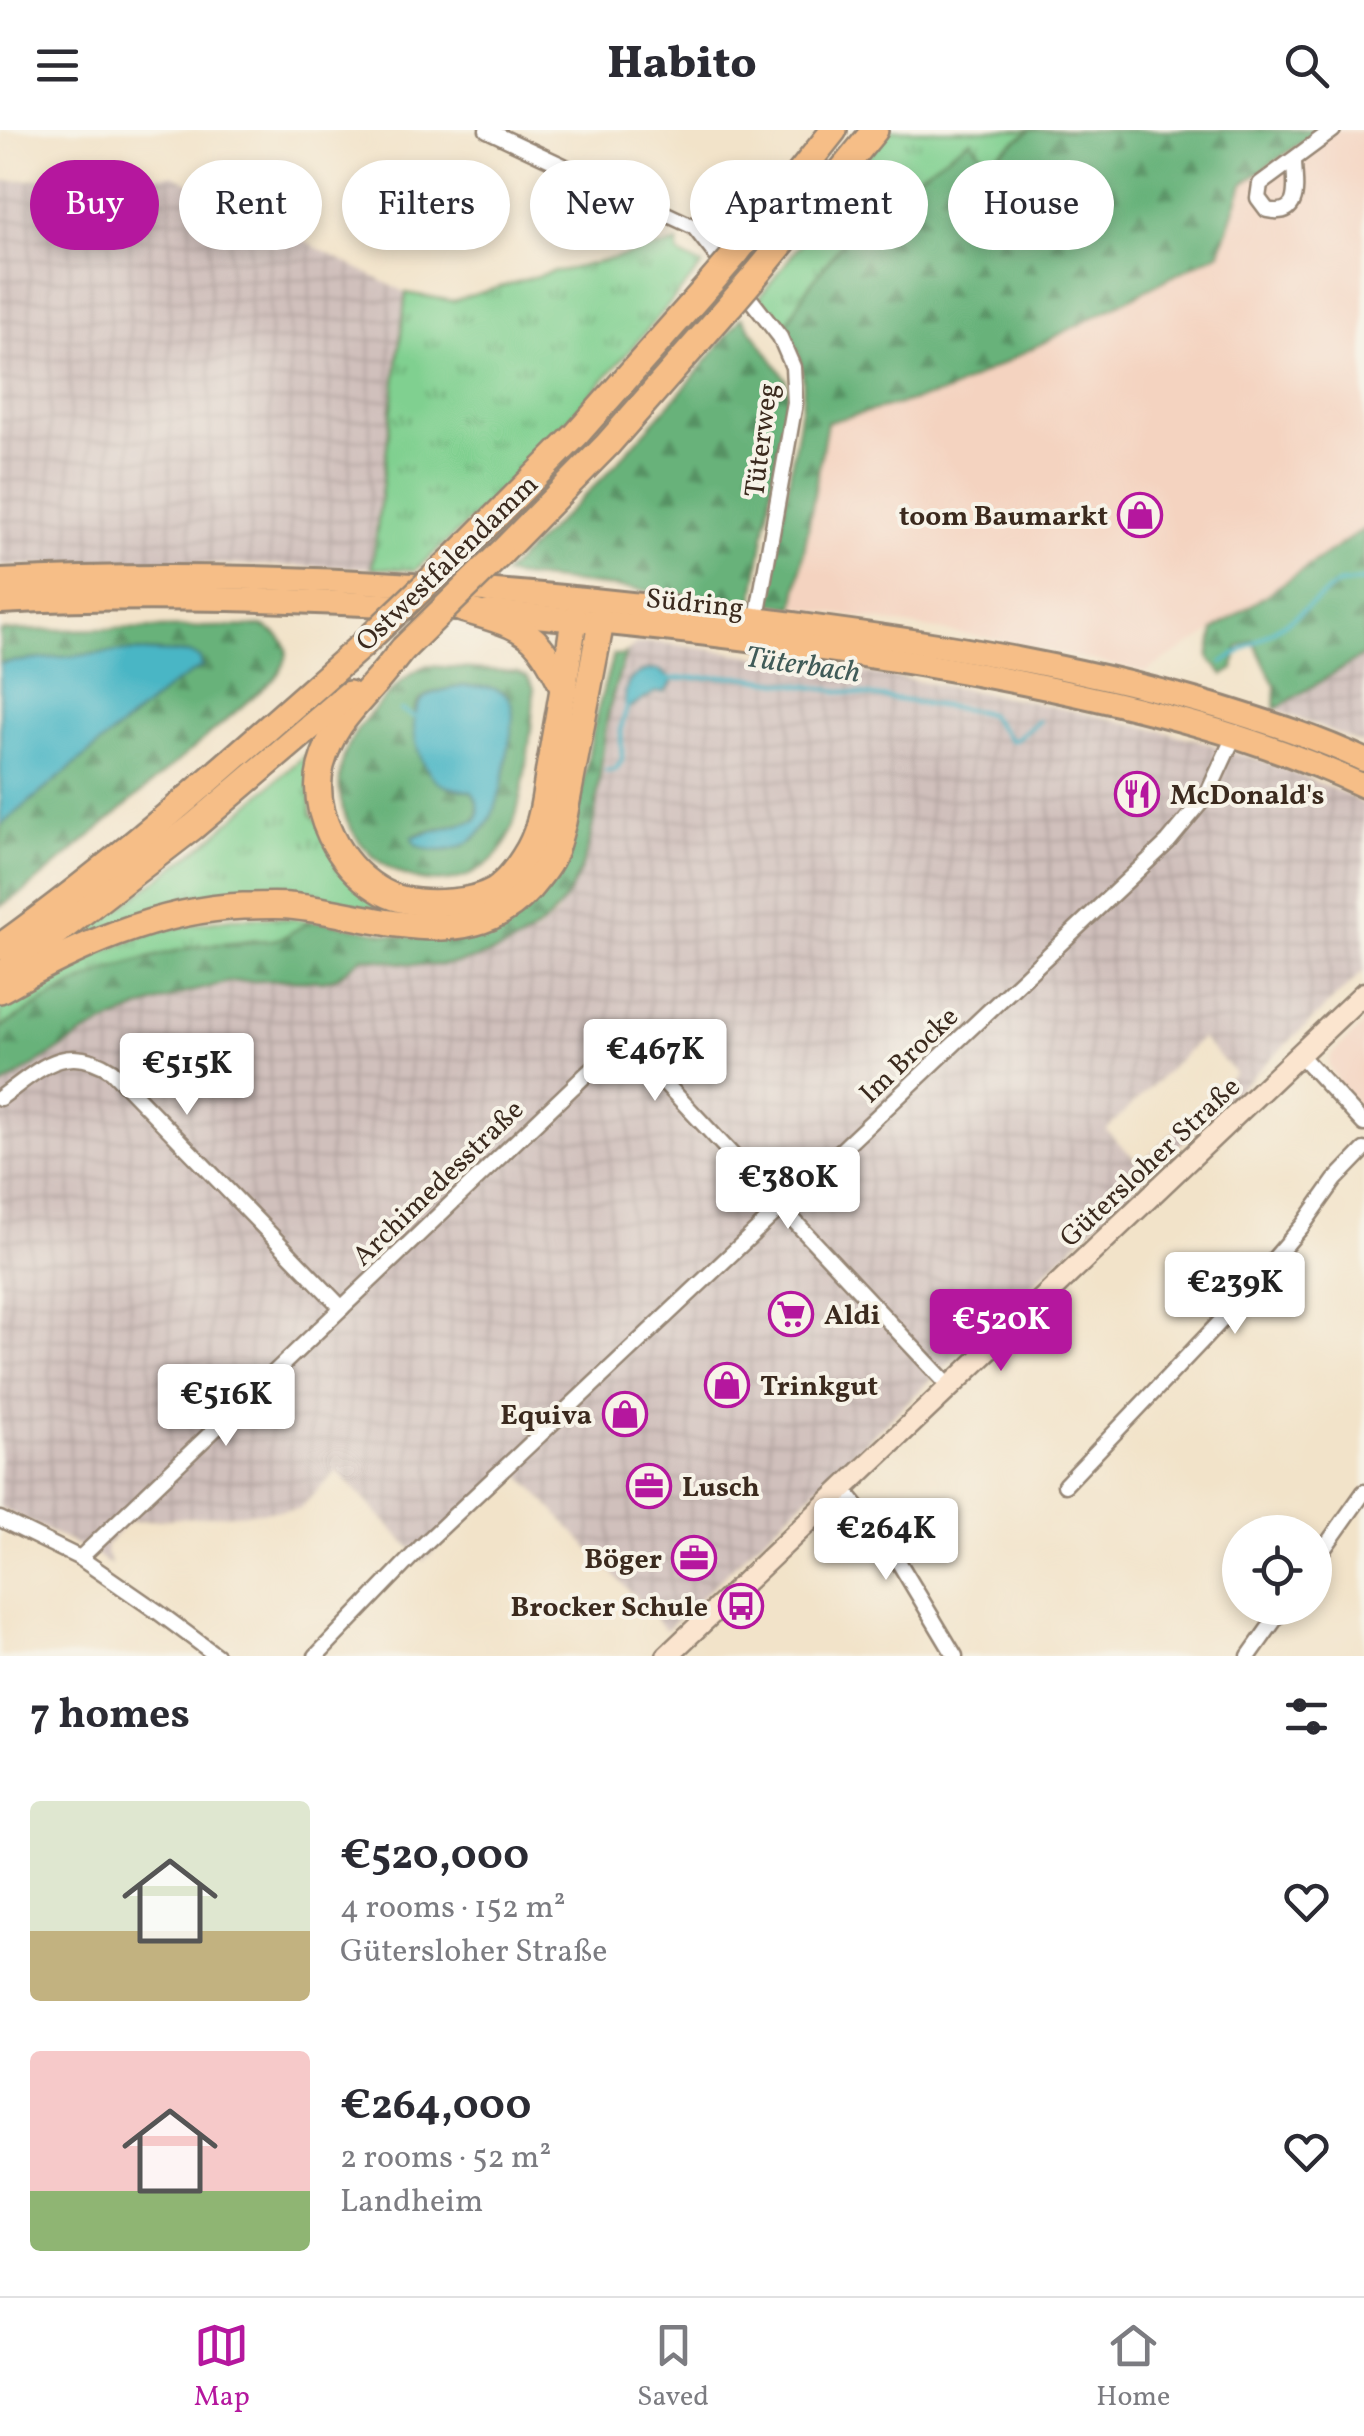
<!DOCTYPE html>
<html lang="en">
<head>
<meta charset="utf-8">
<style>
  body { margin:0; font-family:Vollkorn,serif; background:#f7f7f7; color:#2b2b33; height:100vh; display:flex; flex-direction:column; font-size:38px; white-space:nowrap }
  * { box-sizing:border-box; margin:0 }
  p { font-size:32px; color:#7c7c81 }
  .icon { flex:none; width:55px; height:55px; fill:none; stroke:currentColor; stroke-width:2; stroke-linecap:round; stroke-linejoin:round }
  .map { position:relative; height:1526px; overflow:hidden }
  .details { display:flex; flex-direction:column; background:#fff; flex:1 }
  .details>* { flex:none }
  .guide { position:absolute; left:30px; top:30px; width:1305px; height:90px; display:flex; gap:20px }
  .controls { position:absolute; left:1222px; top:1385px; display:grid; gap:20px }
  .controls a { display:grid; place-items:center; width:110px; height:110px; border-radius:50%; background:#fff; box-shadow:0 5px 15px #0003; font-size:50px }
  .price { position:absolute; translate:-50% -85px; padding:0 22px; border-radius:10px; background:#fff; color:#222; font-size:32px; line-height:65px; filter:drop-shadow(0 2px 5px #0008) }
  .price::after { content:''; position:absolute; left:50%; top:60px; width:30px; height:22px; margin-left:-15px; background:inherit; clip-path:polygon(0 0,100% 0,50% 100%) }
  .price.active { background:#b5179e; color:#fff }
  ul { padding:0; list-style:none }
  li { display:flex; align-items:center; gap:30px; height:250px; padding:0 30px }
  li span { display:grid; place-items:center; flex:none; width:280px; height:200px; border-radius:10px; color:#555 }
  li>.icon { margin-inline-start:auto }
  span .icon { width:120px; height:120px; fill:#fffc; stroke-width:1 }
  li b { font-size:42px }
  h2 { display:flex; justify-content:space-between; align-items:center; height:120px; padding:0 30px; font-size:42px }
  .pill { padding:0 35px; border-radius:45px; background:#fff; box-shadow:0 5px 15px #0003; font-size:35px; line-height:90px }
  .pill.active { background:#b5179e; color:#fff }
  header { display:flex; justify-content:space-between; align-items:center; height:130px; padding:0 30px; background:#fff; font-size:45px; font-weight:800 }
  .tab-bar { display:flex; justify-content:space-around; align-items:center; height:140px; border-top:2px solid #e1e1e2; background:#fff; font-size:28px; color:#7c7c81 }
  .tab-bar a { display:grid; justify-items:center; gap:5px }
  .tab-bar .active { color:#b5179e }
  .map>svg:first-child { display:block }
  .built { fill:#f4d3c0 }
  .industrial { fill:url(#industrial-grid); fill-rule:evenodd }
  .grass { fill:url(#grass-tufts); stroke:#5e7d57; stroke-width:2.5 }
  .forest { fill:url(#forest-firs); stroke:#526e4c; stroke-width:2.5; fill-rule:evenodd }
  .water { fill:#49b6c5; stroke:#427072; stroke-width:2.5 }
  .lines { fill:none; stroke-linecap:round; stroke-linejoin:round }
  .stream { stroke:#49b6c5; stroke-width:4 }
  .street-casing { stroke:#968674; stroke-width:19 }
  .secondary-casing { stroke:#968674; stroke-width:25 }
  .primary-casing { stroke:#968674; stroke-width:28 }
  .highway-casing { stroke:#968674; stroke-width:30 }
  .street { stroke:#fff; stroke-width:14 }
  .secondary { stroke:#fbe5cf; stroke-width:20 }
  .primary { stroke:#f6be87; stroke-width:22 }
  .highway { stroke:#f6be87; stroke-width:25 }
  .highway-bridge-casing { stroke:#968674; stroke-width:30; stroke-linecap:butt }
  .highway-bridge { stroke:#f6be87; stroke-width:25 }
  .labels { text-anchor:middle; stroke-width:8; stroke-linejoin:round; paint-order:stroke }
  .street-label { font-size:28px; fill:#3b2a1e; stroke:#f7f3e8 }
  .poi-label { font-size:28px; font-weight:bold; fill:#3b2a1e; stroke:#f7f3e8; text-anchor:end }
  .water-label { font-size:30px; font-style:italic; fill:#405b58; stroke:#f7f3e8 }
</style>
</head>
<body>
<header><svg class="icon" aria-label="menu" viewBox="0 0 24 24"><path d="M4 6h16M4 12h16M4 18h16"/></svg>Habito<svg class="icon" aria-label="search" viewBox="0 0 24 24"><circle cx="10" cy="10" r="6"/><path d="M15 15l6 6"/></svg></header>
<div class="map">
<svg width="1364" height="1526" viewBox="0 0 1364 1526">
  <defs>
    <pattern id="industrial-grid" width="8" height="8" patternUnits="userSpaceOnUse" patternTransform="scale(2.5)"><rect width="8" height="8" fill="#d0c0bc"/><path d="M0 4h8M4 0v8" fill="none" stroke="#b4a5a1"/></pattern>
    <pattern id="grass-tufts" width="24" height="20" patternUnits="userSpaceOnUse" patternTransform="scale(2.5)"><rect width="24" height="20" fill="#80d090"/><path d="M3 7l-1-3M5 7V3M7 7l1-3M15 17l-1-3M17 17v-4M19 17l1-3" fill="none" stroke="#6aa975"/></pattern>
    <pattern id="forest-firs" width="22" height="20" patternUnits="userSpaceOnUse" patternTransform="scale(2.5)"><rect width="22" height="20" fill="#68b27a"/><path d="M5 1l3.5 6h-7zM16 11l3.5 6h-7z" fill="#579163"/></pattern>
  </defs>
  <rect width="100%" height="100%" fill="#f7f3e8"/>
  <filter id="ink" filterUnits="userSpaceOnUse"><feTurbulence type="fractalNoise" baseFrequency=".01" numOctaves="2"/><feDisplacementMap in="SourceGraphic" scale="20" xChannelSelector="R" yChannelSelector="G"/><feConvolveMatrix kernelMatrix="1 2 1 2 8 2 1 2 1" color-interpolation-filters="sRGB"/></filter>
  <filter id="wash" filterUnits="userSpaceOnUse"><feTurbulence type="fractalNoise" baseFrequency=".0048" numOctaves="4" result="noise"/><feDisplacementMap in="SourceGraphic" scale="40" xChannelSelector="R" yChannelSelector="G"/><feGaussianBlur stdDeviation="2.25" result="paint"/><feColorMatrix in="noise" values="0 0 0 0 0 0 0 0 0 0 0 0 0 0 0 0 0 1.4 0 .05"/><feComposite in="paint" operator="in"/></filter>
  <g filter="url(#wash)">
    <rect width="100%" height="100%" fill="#f2e3c9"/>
    <g class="built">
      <polygon points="1319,0 1364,0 1364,399 1214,500 1145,542 1000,510 794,477 827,292 947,262 1220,123 1243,54"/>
      <polygon points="1364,894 1364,983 1335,952 1337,949 1329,936 1329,931 1331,925"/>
    </g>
    <g class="industrial">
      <polygon points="173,45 406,163 372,438 159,433 0,436 0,51"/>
      <path d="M647 513H662L842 538 1012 568 1110 589 1190 608 1269 633 1343 663 1364 674V841L666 1500 519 1344 423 1431 337 1341 299 1379 129 1392 106 1415V1423L112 1436 87 1420 0 1378V957L87 902 141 878 186 863 229 852 286 850 307 852 337 847 363 827 425 835 446 834 491 824 534 804 555 786 574 755 595 685 608 587 616 555 626 523 636 514ZM1201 908 1235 943 1140 1034 1106 1000Z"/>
      <polygon points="1364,525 1364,615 1275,579"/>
    </g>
    <g class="grass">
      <polygon points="889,0 1031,0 987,31 971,11 806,160 786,196 759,168"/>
      <path d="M678 113V124L702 136C612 241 521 350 415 440L372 438 406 163 453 171 554 141H561Z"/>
      <polygon points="314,617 310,636 311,684 407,784 309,768 85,804 206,713"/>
      <polygon points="271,787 315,791 279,810 247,811 101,843 71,856 0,898 0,872 61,838 155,801 231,788"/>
    </g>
    <g class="forest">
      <path d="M1031 0H1319L1243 54 1220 122 947 262 827 292 794 477 768 473 803 267C805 240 799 219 786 196L806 160 866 81 970 10 988 31Z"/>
      <polygon points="742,187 785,248 788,261 753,472 503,445 604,347 686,256"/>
      <polygon points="1364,399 1364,525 1275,579 1276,558 1253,510 1237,518 1234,539 1224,545 1209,528 1214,500"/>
      <path d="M262 496C291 509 294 525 274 549L54 737 25 761 0 776V696L172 555 196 539 189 523 126 521 0 533V501Z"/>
      <path d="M626 523C619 545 611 567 607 590 593 677 601 775 507 817 482 828 451 837 424 835 404 834 383 830 363 827L337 847 323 851 286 850 229 852 186 863 141 878 87 902 0 957V898C24 884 48 868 73 856 109 837 150 827 189 818 217 813 245 813 273 810 289 808 300 793 315 791 325 790 370 801 383 803 475 820 539 802 573 708L595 590 613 525 620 526Z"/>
      <path d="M428 536 518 542 527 546 534 558C533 593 522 695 501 720 426 811 275 687 370 584 388 565 403 545 428 536ZM463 556 494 559 506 637 498 667 486 697 423 718 413 711 417 704 477 690C480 682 477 668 472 662L447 657C434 633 389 580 432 563 442 560 453 558 463 556Z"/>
    </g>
    <g class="water">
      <polygon points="126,521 189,523 200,528 202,537 172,555 0,696 0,533"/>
      <path d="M647 540H659L672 549V553L665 562 654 563 632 577 624 574C625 555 628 546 647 540Z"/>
      <path d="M463 556C477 557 498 555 508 567 518 580 510 606 508 621 503 656 496 701 462 716 446 723 431 722 416 715L412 707 477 690C481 682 477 669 472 662 462 659 450 659 441 654 419 641 402 585 424 568 435 560 451 559 463 556Z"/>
    </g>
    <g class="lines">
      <g class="stream">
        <polyline points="1222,533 1290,490 1338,454 1364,451"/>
        <polyline points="669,549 736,546 982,582 989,585 1010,610 1015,610 1039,591"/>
        <polyline points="401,580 414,587"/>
        <polyline points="606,641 615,640 622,630 621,598 628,573"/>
      </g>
    </g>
  </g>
  <g filter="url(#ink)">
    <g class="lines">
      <defs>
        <g id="street">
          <polyline points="487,0 694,97 780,207 793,237 795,273 757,488"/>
          <path d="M1294 30C1294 52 1304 88 1267 80L1258 68 1260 54 1333 0"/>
          <polyline points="1300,925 1364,994"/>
          <path d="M0 968C39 940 65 910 112 941L342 1178"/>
          <polyline points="1065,1355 1220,1192 1303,1095 1335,1050 1364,1020"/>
          <polyline points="843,1359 886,1411 955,1526"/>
          <polyline points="0,1389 80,1428 158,1482 217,1526"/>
          <path d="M80 1428 572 958C596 936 616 908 648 935L950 1257"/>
          <polyline points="1315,1431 1364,1362"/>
          <polyline points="316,1526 421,1417 1168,712 1207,665 1236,602"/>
          <polyline points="1249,1526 1283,1478"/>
        </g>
        <polyline id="secondary" points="667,1526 1364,863"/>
        <g id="primary">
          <path d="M0 451C277 437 555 460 829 499 962 517 1094 540 1222 578 1270 593 1318 608 1364 630"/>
          <path d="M0 472C152 464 304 470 456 479"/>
          <path d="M488 482C668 497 846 518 1023 553 1140 577 1255 605 1364 656"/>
        </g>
        <g id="highway">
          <polyline points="737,122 834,0"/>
          <polyline points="755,146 875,0"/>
          <polyline points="460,422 576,305 713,150"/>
          <polyline points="500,424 607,315 731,174"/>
          <path d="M462 479C488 487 523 494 540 517 550 529 557 545 564 559"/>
          <path d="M403 519C393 531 384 543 374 554 350 581 331 599 321 636 310 682 339 735 378 759 399 773 427 774 451 772 465 771 483 767 495 760 508 751 521 733 529 719 542 696 545 665 549 639 558 589 567 539 574 489"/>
          <path d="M0 817C127 726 243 620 360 517"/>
          <polyline points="3,844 193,697 349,564"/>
          <path d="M0 860C75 817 156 780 243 776 258 776 274 775 289 776 366 782 467 829 529 759 538 748 549 736 554 722 558 712 560 702 563 692L601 492"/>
        </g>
      </defs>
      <use href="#street" class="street-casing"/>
      <use href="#secondary" class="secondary-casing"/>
      <use href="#primary" class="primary-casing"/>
      <use href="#highway" class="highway-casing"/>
      <use href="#street" class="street"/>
      <use href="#secondary" class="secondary"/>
      <use href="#primary" class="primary"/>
      <use href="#highway" class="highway"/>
      <defs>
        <g id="highway-bridge">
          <polyline points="713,150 737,122"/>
          <polyline points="731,174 755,146"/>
          <polyline points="360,517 460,422"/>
          <polyline points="403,519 500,424"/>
        </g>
      </defs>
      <use href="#highway-bridge" class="highway-bridge-casing"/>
      <use href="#highway-bridge" class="highway-bridge"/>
    </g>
  </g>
  <defs>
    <symbol id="shop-ring" viewBox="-11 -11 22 22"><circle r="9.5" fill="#f7f3e8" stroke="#b5179e" stroke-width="1.5"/><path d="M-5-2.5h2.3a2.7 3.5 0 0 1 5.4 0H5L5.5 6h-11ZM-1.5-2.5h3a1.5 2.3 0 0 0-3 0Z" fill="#b5179e"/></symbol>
    <symbol id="restaurant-ring" viewBox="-11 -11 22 22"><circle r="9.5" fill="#f7f3e8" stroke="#b5179e" stroke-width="1.5"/><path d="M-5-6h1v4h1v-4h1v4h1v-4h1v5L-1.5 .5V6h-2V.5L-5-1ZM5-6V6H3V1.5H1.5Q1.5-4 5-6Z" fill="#b5179e"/></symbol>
    <symbol id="supermarket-ring" viewBox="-11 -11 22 22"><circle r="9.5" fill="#f7f3e8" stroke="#b5179e" stroke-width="1.5"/><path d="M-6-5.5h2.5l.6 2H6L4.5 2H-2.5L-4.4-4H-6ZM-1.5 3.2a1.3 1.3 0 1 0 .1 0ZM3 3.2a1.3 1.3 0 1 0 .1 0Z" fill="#b5179e"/></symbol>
    <symbol id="office-ring" viewBox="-11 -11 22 22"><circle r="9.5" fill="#f7f3e8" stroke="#b5179e" stroke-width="1.5"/><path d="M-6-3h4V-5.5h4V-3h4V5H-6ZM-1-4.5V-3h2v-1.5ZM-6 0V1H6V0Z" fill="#b5179e"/></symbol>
    <symbol id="bus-ring" viewBox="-11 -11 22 22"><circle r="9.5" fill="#f7f3e8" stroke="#b5179e" stroke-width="1.5"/><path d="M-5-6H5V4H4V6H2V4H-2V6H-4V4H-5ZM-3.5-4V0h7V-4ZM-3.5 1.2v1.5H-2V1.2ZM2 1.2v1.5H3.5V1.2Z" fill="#b5179e"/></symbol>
  </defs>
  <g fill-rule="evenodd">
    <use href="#shop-ring" x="1115" y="360" width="50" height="50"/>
    <use href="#restaurant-ring" x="1112" y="639" width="50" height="50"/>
    <use href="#supermarket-ring" x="766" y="1159" width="50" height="50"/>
    <use href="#shop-ring" x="702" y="1230" width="50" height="50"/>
    <use href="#shop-ring" x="600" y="1259" width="50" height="50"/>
    <use href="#office-ring" x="624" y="1331" width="50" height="50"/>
    <use href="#office-ring" x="669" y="1403" width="50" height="50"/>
    <use href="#bus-ring" x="716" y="1451" width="50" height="50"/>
  </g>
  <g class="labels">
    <g class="street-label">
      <text transform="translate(760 310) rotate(-83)" y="10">Tüterweg</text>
      <text transform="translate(446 432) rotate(-44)" y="10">Ostwestfalendamm</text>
      <text transform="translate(695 472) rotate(6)" y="10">Südring</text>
      <text transform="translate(908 924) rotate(-44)" y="10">Im Brocke</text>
      <text transform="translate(1149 1031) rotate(-43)" y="10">Gütersloher Straße</text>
      <text transform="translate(437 1052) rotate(-44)" y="10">Archimedesstraße</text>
    </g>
    <g class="poi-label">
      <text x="1108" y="395">toom Baumarkt</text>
      <text x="1170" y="674" text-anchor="start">McDonald's</text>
      <text x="824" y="1194" text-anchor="start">Aldi</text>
      <text x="760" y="1265" text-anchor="start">Trinkgut</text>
      <text x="592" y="1294">Equiva</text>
      <text x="682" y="1366" text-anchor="start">Lusch</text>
      <text x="662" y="1438">Böger</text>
      <text x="708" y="1486">Brocker Schule</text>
    </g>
    <g class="water-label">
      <text transform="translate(803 534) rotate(8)" y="10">Tüterbach</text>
    </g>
  </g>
</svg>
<div class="controls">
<a><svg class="icon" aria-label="locate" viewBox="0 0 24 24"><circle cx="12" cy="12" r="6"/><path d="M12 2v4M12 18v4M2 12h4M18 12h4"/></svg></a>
</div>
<b class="price" style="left:655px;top:974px">€467K</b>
<b class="price" style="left:187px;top:988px">€515K</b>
<b class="price" style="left:788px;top:1102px">€380K</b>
<b class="price" style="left:1235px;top:1207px">€239K</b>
<b class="price active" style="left:1001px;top:1244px">€520K</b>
<b class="price" style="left:226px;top:1319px">€516K</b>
<b class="price" style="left:886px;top:1453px">€264K</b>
<div class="guide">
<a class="pill active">Buy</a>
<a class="pill">Rent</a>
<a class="pill">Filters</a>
<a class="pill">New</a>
<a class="pill">Apartment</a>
<a class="pill">House</a>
</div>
</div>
<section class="details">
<h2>7 homes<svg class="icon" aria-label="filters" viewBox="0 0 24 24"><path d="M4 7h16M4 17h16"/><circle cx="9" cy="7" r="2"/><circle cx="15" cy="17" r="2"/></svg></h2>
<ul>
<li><span style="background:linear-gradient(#dfe7d0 65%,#c2b280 0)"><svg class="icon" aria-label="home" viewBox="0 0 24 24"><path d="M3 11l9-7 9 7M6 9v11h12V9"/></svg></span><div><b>€520,000</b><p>4 rooms · 152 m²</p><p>Gütersloher Straße</p></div><svg class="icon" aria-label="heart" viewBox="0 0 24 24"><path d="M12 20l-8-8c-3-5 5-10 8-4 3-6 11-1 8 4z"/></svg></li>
<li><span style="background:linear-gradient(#f6c9c9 70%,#8fb573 0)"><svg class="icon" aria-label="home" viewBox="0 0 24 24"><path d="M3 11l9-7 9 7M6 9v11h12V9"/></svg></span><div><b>€264,000</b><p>2 rooms · 52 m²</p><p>Landheim</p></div><svg class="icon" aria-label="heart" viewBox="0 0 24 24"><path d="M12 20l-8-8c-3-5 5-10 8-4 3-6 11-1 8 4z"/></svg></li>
</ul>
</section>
<nav class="tab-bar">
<a class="active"><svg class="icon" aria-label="map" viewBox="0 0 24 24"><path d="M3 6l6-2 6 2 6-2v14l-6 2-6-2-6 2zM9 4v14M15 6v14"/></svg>Map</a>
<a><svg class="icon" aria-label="saved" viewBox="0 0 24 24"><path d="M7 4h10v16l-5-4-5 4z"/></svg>Saved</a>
<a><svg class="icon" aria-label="home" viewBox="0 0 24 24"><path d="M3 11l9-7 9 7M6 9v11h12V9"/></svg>Home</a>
</nav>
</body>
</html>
